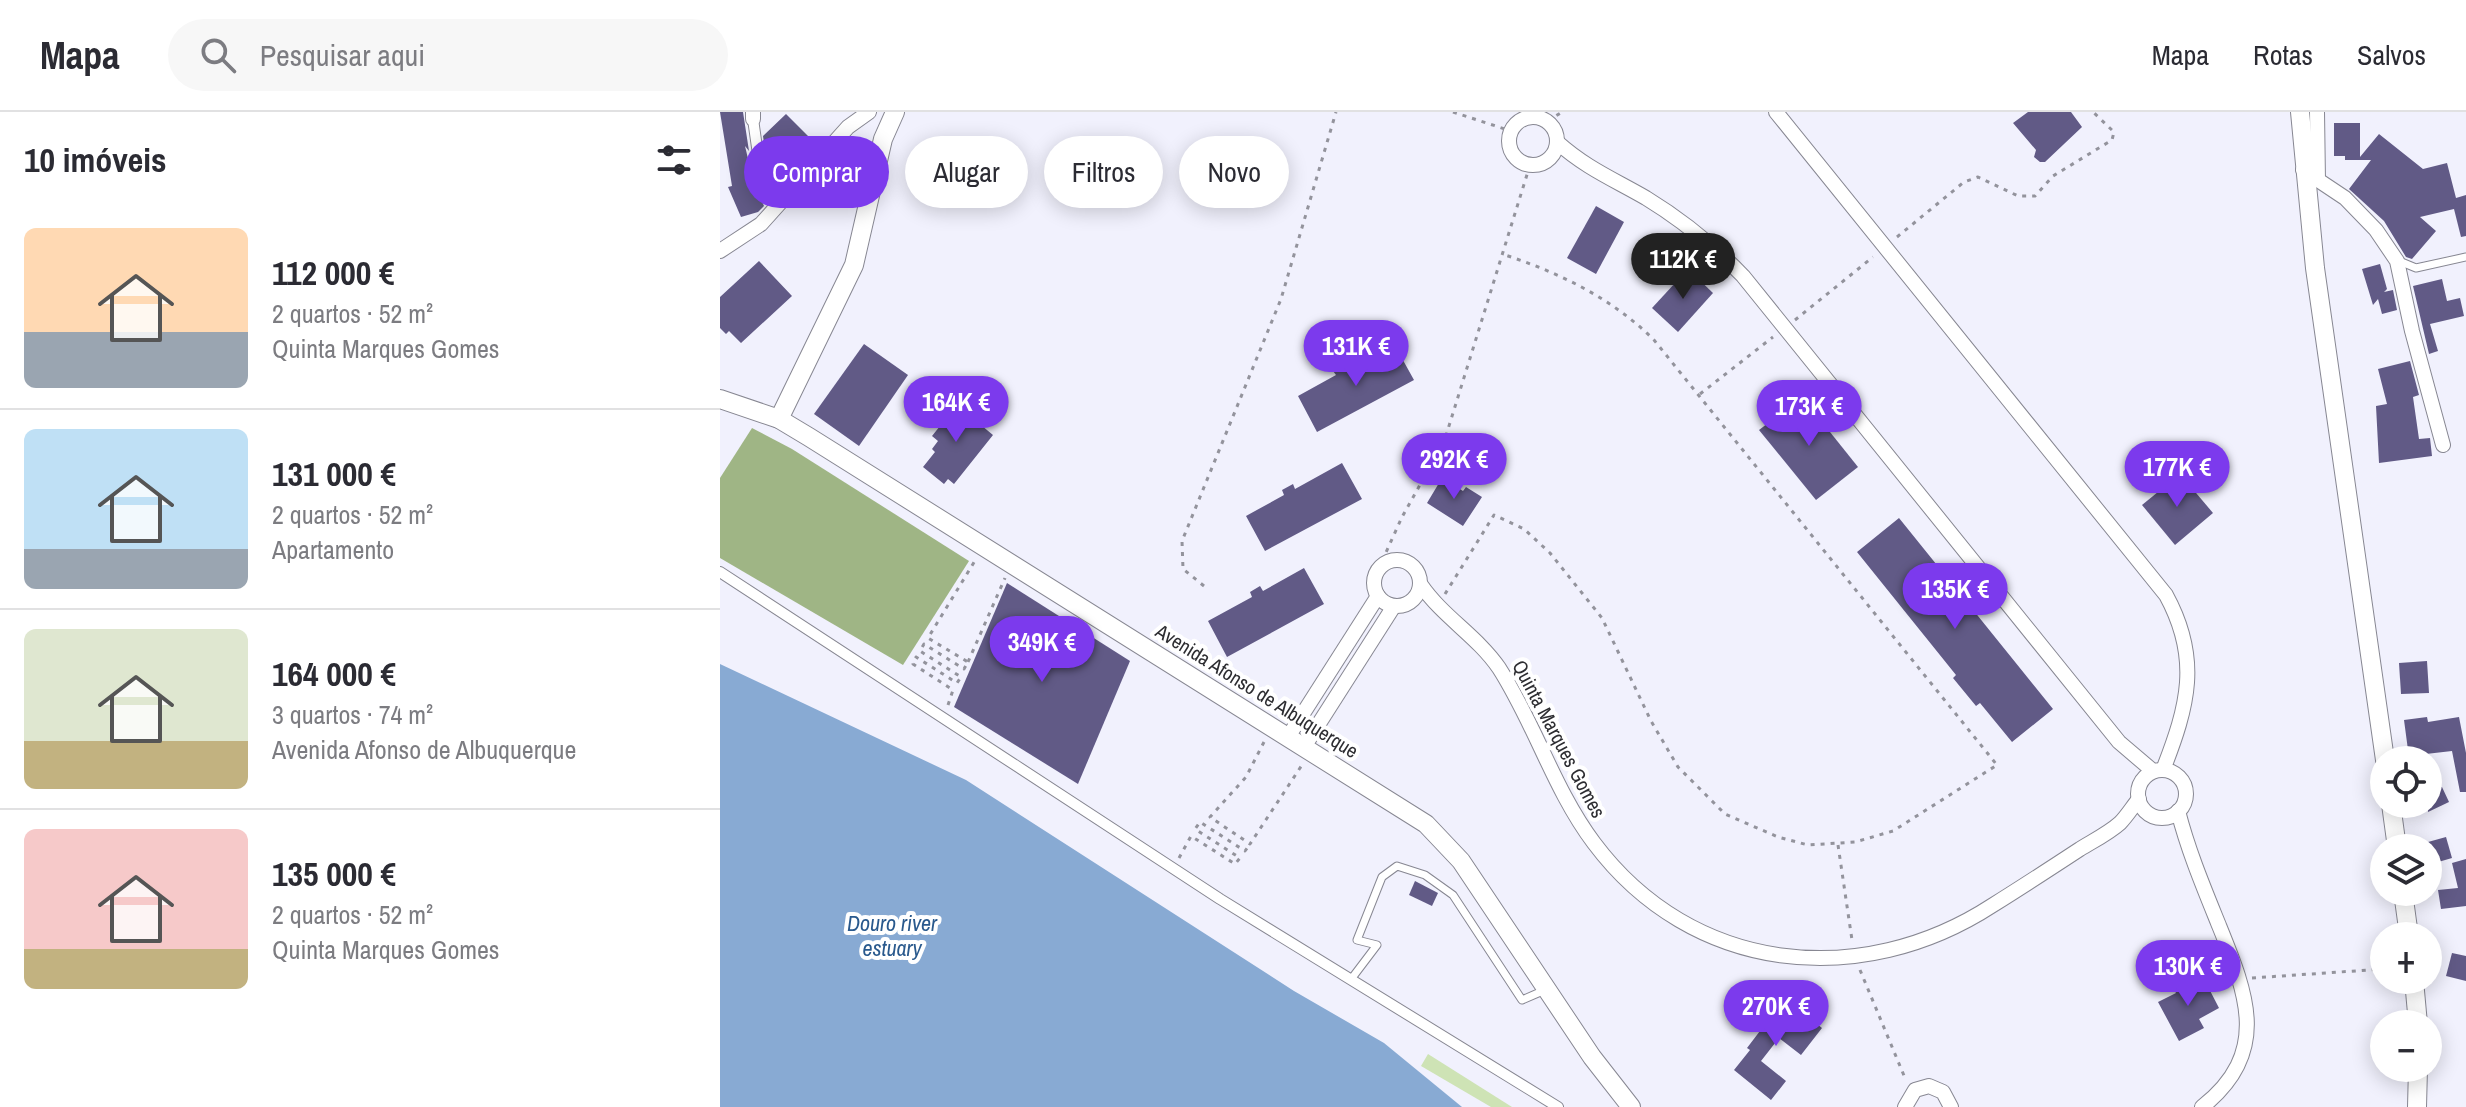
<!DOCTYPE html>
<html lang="pt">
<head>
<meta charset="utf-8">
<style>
  body { margin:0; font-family:"Archivo Narrow",sans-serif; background:#f7f7f7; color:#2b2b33; height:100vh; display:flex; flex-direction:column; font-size:30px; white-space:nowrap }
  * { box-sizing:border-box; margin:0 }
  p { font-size:26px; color:#7c7c81 }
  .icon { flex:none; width:44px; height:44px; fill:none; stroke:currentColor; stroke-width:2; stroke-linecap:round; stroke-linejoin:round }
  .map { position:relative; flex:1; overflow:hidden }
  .drawer { display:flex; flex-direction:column; background:#fff; width:720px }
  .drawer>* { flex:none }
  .banner { position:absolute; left:24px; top:24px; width:760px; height:72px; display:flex; gap:16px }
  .controls { position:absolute; left:1650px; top:634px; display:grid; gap:16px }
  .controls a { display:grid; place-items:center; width:72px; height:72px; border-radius:50%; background:#fff; box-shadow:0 4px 20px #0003; font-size:40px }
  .price { position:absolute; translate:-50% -68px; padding:0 18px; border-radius:28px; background:#7c3aed; color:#fff; font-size:26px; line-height:52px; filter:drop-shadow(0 2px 4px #0008) }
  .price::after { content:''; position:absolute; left:50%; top:48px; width:24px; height:18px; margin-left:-12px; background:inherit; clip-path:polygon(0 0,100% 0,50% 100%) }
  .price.selected { background:#222; color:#fff }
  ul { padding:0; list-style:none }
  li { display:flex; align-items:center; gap:24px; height:200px; padding:0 24px }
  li+li { border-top:2px solid #e1e1e2 }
  li span { display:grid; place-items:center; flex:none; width:224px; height:160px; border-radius:12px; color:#555 }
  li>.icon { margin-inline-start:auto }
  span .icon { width:96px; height:96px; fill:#fffc; stroke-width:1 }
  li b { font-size:34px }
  h2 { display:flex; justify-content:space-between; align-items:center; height:96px; padding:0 24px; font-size:34px }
  .pill { padding:0 28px; border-radius:36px; background:#fff; box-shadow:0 4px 20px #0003; font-size:28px; line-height:72px }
  .pill.selected { background:#7c3aed; color:#fff }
  header { display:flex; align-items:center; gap:48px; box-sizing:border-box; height:112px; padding:0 40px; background:#fff; border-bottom:2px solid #e1e1e2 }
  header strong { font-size:38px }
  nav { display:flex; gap:44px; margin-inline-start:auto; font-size:28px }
  .search { width:560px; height:72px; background:#f7f7f7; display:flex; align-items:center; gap:20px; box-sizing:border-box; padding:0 28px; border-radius:44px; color:#7c7c81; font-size:30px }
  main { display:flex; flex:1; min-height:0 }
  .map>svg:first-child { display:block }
  .green { fill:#cee3b5 }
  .forest { fill:#9fb585 }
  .water { fill:#88aad3 }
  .building { fill:#615a86 }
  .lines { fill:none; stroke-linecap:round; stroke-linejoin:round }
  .service-casing { stroke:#878792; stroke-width:9 }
  .pedestrian-casing { stroke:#878792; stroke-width:12 }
  .minor-casing { stroke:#878792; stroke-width:16 }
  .secondary-casing { stroke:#878792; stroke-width:20 }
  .path { stroke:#93939c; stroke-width:3; stroke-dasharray:4 6; stroke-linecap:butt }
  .service { stroke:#fff; stroke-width:7 }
  .pedestrian { stroke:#fff; stroke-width:10 }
  .minor { stroke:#fff; stroke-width:14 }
  .secondary { stroke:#fff; stroke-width:18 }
  .labels { text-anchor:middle; stroke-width:8; stroke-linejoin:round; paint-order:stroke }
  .street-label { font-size:20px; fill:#2d2d31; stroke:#fff }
  .water-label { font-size:22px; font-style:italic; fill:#29598d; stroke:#fff }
</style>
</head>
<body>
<header>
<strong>Mapa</strong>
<div class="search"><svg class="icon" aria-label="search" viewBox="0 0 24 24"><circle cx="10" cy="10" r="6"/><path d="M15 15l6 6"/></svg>Pesquisar aqui</div>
<nav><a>Mapa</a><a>Rotas</a><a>Salvos</a></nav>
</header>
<main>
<section class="drawer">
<h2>10 imóveis<svg class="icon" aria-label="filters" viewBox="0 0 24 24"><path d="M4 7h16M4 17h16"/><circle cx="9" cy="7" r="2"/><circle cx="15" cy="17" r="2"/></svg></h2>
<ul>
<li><span style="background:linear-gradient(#ffd9b3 65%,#9aa5b1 0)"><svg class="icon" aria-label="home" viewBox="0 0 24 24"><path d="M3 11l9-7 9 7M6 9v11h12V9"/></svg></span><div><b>112 000 €</b><p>2 quartos · 52 m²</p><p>Quinta Marques Gomes</p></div></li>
<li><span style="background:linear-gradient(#bfe0f5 75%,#9aa5b1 0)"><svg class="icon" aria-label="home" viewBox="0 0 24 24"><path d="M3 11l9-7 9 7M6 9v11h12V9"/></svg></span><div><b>131 000 €</b><p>2 quartos · 52 m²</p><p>Apartamento</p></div></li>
<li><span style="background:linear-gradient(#dfe7d0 70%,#c2b280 0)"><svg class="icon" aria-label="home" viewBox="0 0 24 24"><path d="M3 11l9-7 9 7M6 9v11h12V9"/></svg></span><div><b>164 000 €</b><p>3 quartos · 74 m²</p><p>Avenida Afonso de Albuquerque</p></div></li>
<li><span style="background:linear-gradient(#f6c9c9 75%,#c2b280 0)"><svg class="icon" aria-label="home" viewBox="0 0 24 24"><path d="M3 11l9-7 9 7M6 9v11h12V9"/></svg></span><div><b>135 000 €</b><p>2 quartos · 52 m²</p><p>Quinta Marques Gomes</p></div></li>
</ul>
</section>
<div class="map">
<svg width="1746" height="995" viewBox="0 0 1746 995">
  <rect width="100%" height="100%" fill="#f1f1fd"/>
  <polygon class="green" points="708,942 792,995 771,995 701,954"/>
  <polygon class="forest" points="32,316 72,337 249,449 183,553 0,446 0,366"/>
  <polygon class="water" points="0,552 246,668 574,879 664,931 742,995 0,995"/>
  <g class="building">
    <polygon points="0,0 23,0 29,39 25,34 34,72 44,94 38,100 21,105 8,75 12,74"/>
    <polygon points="1308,0 1351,0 1362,15 1325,50 1320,50 1314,45 1316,38 1293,11"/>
    <polygon points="66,2 97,33 70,58 73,60 66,67 55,67 48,60 43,24"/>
    <polygon points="1614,11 1640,11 1640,45 1659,22 1703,57 1727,51 1736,86 1746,83 1746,124 1741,125 1734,97 1700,105 1716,119 1692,147 1686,145 1664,109 1629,77 1651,48 1625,48 1625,44 1614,44"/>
    <polygon points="876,94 904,110 876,162 847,146"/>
    <polygon points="39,149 72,184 21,231 9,219 6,222 0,216 0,185"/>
    <polygon points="1660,152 1667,177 1664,180 1673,178 1677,198 1662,202 1658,187 1653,193 1642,157"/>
    <polygon points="968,157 993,181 958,220 932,196"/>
    <polygon points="1722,167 1727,189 1740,186 1744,204 1710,212 1718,239 1709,242 1693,174"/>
    <polygon points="144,232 188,263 139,334 94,302"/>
    <polygon points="674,232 694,268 597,320 578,284 616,263 613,259 624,253 627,258"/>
    <polygon points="1690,249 1699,283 1693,285 1699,327 1710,326 1712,344 1659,351 1656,294 1667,292 1658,257"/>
    <polygon points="1082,285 1138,355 1096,388 1039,318"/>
    <polygon points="233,290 273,323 234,372 228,367 224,372 203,355 215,340 212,337 218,329 212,324 220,314 217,310"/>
    <polygon points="622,351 642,387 545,439 526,404 564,383 562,378 573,372 575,377"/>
    <polygon points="1460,362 1493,401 1455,433 1422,393"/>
    <polygon points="722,366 743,379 746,375 762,385 743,414 707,391"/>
    <polygon points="1179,406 1333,597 1292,630 1260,591 1256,594 1233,566 1236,563 1137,440"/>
    <polygon points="584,456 604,492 507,545 488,509 532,485 530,480 540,474 543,479"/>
    <polygon points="287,471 410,549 358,672 234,595"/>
    <polygon points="1707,549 1709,581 1681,582 1679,551"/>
    <polygon points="1707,605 1708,610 1739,605 1746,641 1746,680 1740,680 1732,639 1697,643 1697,637 1688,638 1684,608"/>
    <polygon points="1722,675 1729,690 1708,700 1708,681"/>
    <polygon points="1726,725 1732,746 1708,753 1708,730"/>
    <polygon points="1746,747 1746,794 1721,797 1718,778 1738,776 1732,751"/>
    <polygon points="695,769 718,781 712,794 689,783"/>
    <polygon points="1732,841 1746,844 1746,869 1726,864"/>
    <polygon points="1484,867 1499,896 1479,907 1484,916 1459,929 1438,890 1456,881 1453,876 1464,870 1467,876"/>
    <polygon points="1059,894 1068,902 1075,894 1102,916 1081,943 1059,926 1041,949 1066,969 1051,988 1014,958 1030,938 1027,936"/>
  </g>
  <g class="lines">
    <defs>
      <g id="service">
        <polyline points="1679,149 1696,156 1746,145"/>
        <polyline points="632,866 657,833 637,828 662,765 677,754 705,763 733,783 802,888 825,878"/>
      </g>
      <g id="pedestrian">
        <polyline points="33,7 42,71 47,75 75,75"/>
        <polyline points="0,460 500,787 838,995"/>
      </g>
      <g id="minor">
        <polyline points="33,0 33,7"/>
        <path d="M1056 0 1446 483C1481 547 1468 594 1443 658"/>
        <polyline points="1597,0 1598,68"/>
        <circle cx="813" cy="29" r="24"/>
        <path d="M837 30C866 56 893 67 926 86 962 108 994 134 1023 164L1399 630 1433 659"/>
        <polyline points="1583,58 1625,86 1656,118 1677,149 1692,219 1723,333"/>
        <polyline points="0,139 41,112 128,15 149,0"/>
        <circle cx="677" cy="471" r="23"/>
        <path d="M701 473C723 505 757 524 779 556 815 612 834 678 874 731 972 862 1141 879 1273 793 1302 775 1331 756 1360 737 1373 729 1389 721 1400 711 1407 704 1413 694 1419 687"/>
        <polyline points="568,625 658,484"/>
        <polyline points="584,635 674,494"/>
        <circle cx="1442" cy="682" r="24"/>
        <path d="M1458 699C1468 738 1483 774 1498 811 1526 880 1552 940 1482 995"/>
        <polyline points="1185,995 1195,978 1209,974 1223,980 1231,995"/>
      </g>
      <g id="secondary">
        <polyline points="1580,0 1595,156 1665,648"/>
        <polyline points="0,287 59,307 89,325 706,712 741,749 872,945 911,995"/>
        <polyline points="59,307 134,153 163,27 175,0"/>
        <polyline points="1671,692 1677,736"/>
        <polyline points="1683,780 1689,824"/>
        <polyline points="1694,868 1698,912"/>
        <polyline points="1697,995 1698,956"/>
      </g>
    </defs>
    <use href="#service" class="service-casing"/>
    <use href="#pedestrian" class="pedestrian-casing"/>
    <use href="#minor" class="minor-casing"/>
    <use href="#secondary" class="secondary-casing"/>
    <g class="path">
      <polyline points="733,0 791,19"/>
      <polyline points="828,9 842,0"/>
      <polyline points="1177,125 1244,70 1258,65 1298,84 1315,84 1333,64 1392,28 1394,20 1373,0"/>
      <polyline points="1075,208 1153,145"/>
      <polyline points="980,282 1053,225"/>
      <polyline points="658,458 682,405 724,330 810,53"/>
      <polyline points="484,474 463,457 462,429 561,187 616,0"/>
      <path d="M725 482 774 403 804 417 830 441 882 506 931 609 958 655 1005 702 1058 725 1088 733 1135 730 1173 719 1277 653 934 228C892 186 838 160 782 142"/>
      <polyline points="248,550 285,466"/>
      <polyline points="228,593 233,578 193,552 196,545 237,571 241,565 200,539 204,532 244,557 248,550 208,526 256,447"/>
      <polyline points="544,630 526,665 490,705 530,732 582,653"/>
      <polyline points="1118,733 1132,828"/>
      <polyline points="459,746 471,724 515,752 520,746 475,717 480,710 525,739 530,732"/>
      <polyline points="1140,858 1185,966"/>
      <polyline points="1532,866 1664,857"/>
    </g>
    <use href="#service" class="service"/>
    <use href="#pedestrian" class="pedestrian"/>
    <use href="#minor" class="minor"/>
    <use href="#secondary" class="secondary"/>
  </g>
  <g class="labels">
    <g class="street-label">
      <text transform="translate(537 579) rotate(32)" y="7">Avenida Afonso de Albuquerque</text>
      <text transform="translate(839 627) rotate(62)" y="7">Quinta Marques Gomes</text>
    </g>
    <g class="water-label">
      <text x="172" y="819">Douro river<tspan x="172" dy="25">estuary</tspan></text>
    </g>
  </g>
</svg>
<div class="controls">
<a><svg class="icon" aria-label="locate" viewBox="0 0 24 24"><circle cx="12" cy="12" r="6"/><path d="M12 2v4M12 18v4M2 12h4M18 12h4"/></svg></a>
<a><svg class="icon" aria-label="layers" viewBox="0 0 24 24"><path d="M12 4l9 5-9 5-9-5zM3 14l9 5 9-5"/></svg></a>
<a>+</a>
<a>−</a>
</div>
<b class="price selected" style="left:963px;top:189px">112K €</b>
<b class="price" style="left:636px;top:276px">131K €</b>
<b class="price" style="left:236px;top:332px">164K €</b>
<b class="price" style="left:1089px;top:336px">173K €</b>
<b class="price" style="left:734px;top:389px">292K €</b>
<b class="price" style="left:1457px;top:397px">177K €</b>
<b class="price" style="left:1235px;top:519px">135K €</b>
<b class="price" style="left:322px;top:572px">349K €</b>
<b class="price" style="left:1468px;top:896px">130K €</b>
<b class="price" style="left:1056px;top:936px">270K €</b>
<div class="banner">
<a class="pill selected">Comprar</a>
<a class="pill">Alugar</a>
<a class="pill">Filtros</a>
<a class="pill">Novo</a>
</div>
</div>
</main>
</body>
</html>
